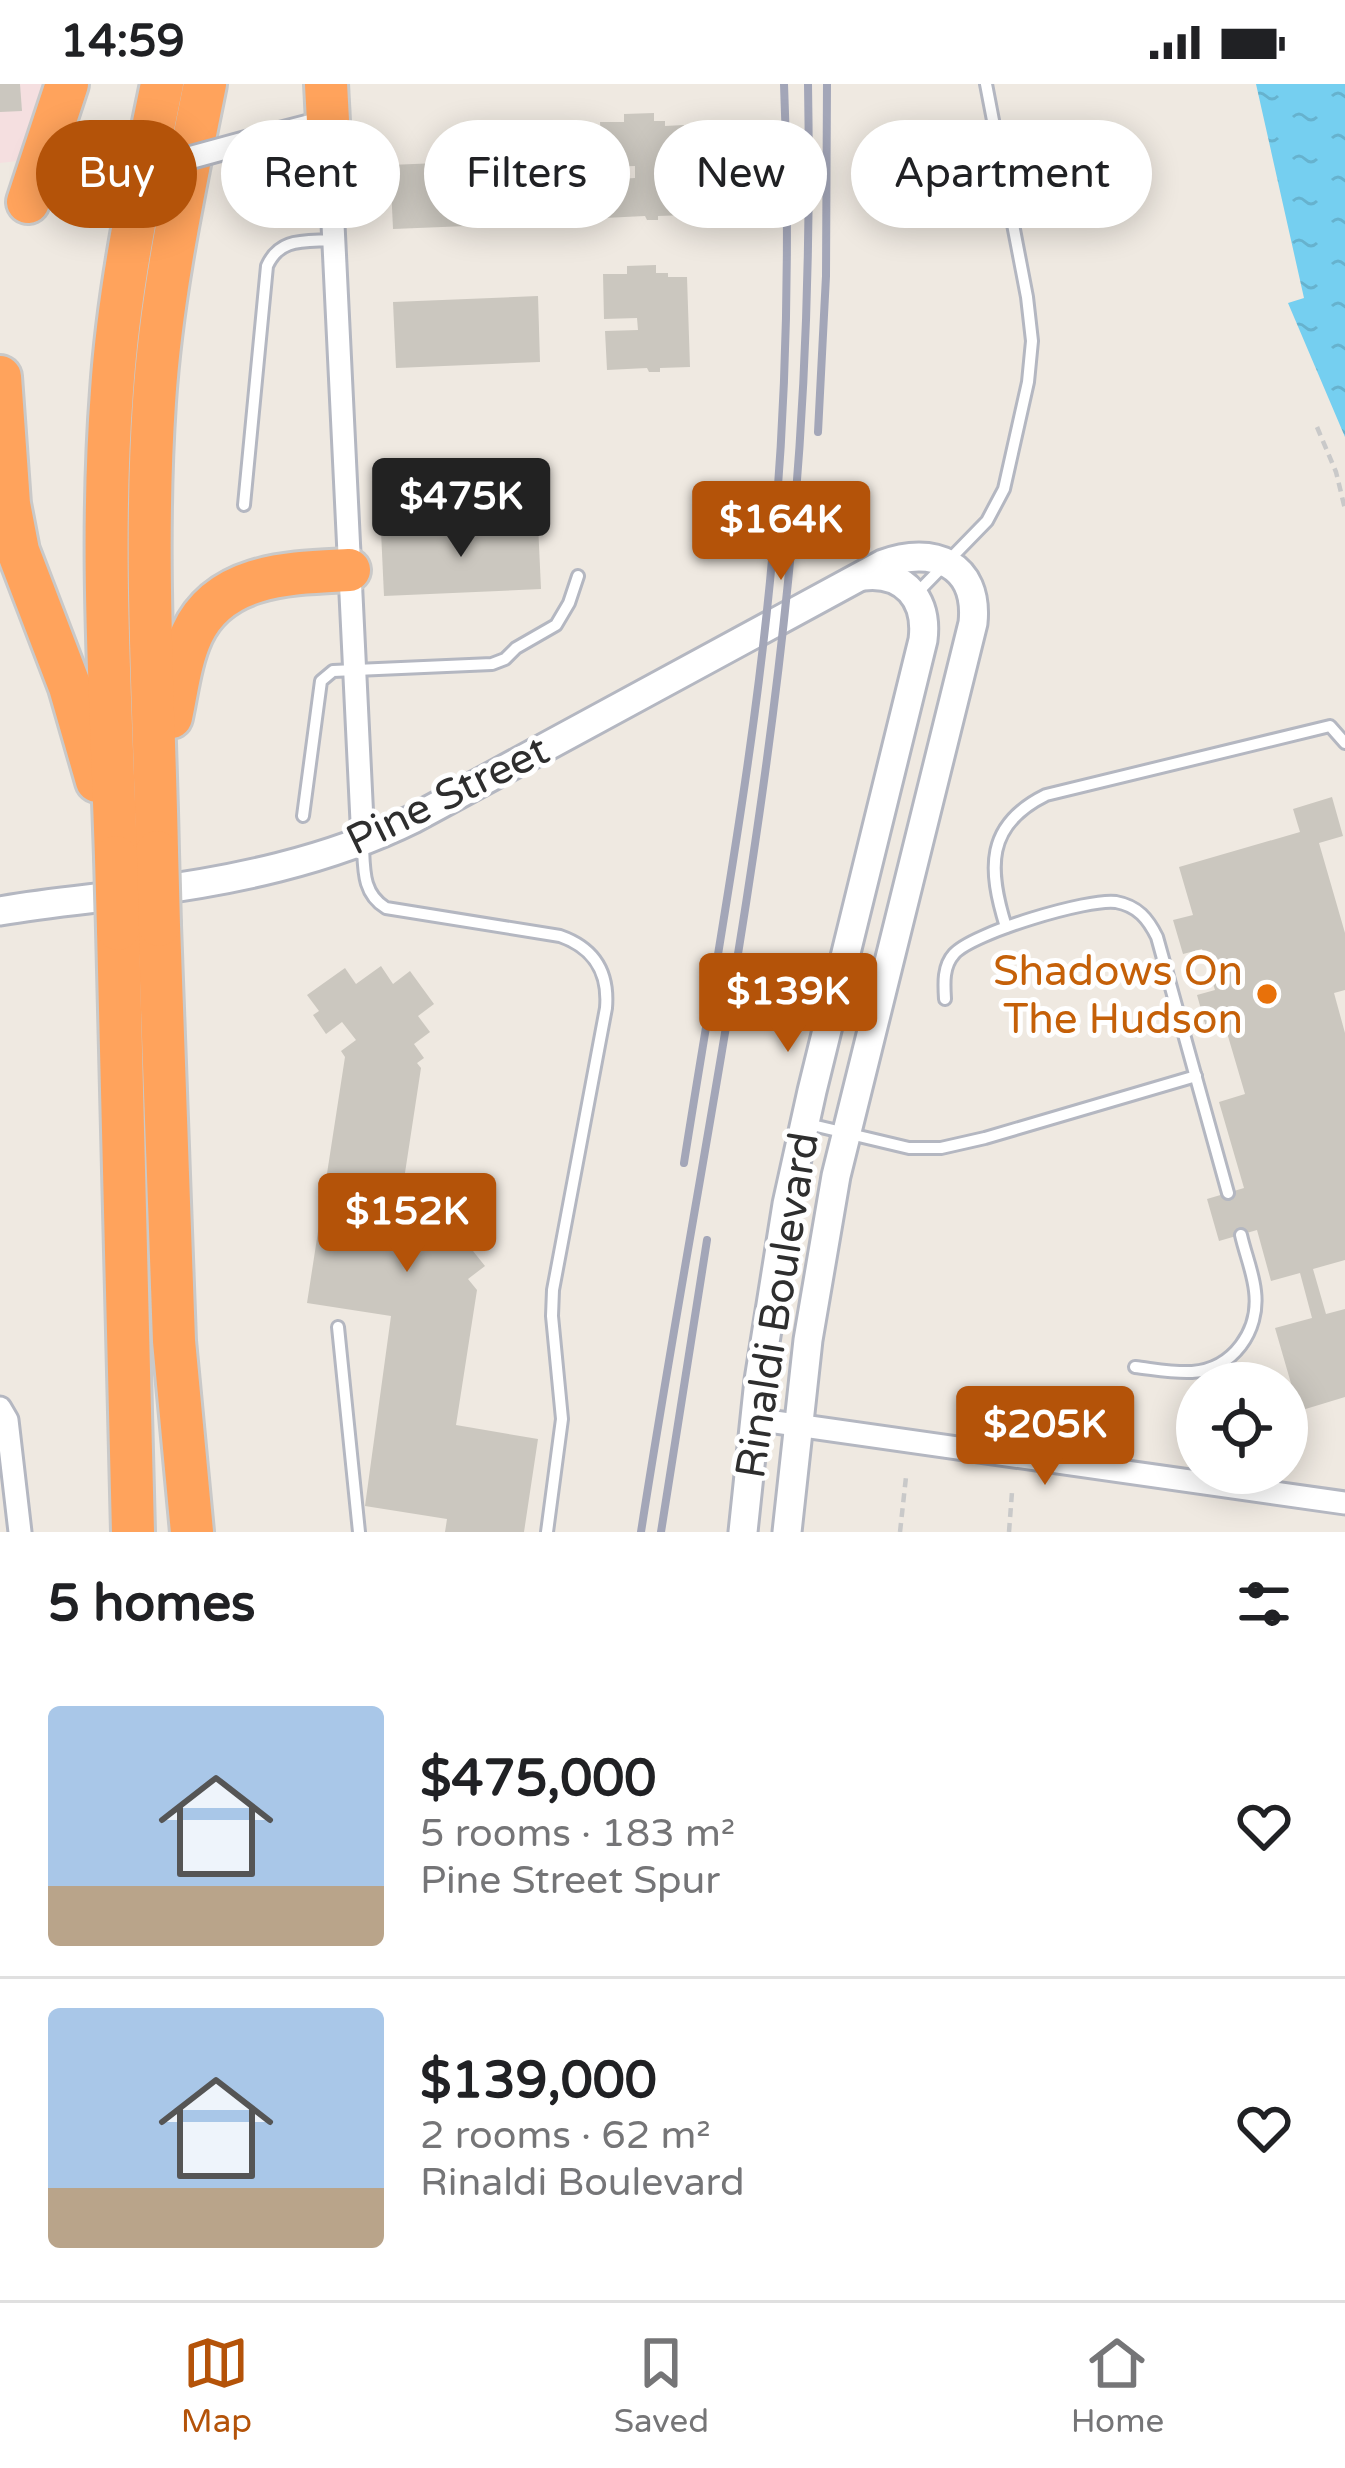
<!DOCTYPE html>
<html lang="en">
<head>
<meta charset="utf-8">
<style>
  body { margin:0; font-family:"Varela Round",sans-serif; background:#f6f6f6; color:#202124; height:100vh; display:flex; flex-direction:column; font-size:45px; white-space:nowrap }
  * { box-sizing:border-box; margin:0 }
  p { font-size:39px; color:#757577 }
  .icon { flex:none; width:66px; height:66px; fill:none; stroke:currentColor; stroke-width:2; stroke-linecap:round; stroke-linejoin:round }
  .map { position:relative; height:1448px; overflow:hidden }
  .panel { display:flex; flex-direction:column; background:#fff; flex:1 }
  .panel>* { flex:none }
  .banner { position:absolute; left:36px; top:36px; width:1275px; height:108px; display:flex; gap:24px }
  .fabs { position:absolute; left:1176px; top:1278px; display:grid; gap:24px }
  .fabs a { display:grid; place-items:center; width:132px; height:132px; border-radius:50%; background:#fff; box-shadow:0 6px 30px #0003; font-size:60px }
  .price { position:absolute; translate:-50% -102px; padding:0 27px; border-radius:12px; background:#b45309; color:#fff; font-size:39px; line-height:78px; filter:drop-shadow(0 3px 6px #0008) }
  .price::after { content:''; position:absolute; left:50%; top:72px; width:36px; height:27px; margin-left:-18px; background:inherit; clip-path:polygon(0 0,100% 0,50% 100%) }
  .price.selected { background:#222; color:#fff }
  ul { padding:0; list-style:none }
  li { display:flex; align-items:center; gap:36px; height:300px; padding:0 48px }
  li+li { border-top:3px solid #e0e0e0 }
  li span { display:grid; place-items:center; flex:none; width:336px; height:240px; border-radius:12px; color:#555 }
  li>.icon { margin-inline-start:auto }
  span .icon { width:144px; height:144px; fill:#fffc; stroke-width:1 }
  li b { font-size:51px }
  h2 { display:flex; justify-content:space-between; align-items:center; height:144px; padding:0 48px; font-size:51px }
  .pill { padding:0 42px; border-radius:54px; background:#fff; box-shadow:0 6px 30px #0003; font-size:42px; line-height:108px }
  .pill.selected { background:#b45309; color:#fff }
  .status { display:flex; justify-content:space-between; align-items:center; height:84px; padding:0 60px; background:#fff; direction:ltr }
  .status svg { height:33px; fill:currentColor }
  .menu { display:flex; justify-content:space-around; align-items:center; height:168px; border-top:3px solid #e0e0e0; background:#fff; font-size:33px; color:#757577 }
  .menu a { display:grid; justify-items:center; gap:6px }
  .menu .selected { color:#b45309 }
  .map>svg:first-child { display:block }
  .medical { fill:#f5dfe0 }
  .water { fill:url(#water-ripples) }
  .building { fill:#cbc7bf }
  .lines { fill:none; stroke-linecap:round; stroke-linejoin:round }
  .service-casing { stroke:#b4b7c1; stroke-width:16 }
  .minor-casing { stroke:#b4b7c1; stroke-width:27 }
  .tertiary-casing { stroke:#b4b7c1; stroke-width:33 }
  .motorway-casing { stroke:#c9c9c9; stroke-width:48 }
  .path { stroke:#c9c9c9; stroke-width:4.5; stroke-dasharray:9 6; stroke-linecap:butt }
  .service { stroke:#fff; stroke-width:10 }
  .minor { stroke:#fff; stroke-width:21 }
  .tertiary { stroke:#fff; stroke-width:27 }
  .motorway { stroke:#ffa35c; stroke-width:42 }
  .rail { stroke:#a3a6b8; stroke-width:8 }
  .minor-bridge-casing { stroke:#b4b7c1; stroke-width:27; stroke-linecap:butt }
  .motorway-bridge-casing { stroke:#c9c9c9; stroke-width:48; stroke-linecap:butt }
  .minor-bridge { stroke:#fff; stroke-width:21 }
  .motorway-bridge { stroke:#ffa35c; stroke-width:42 }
  .food-dot { fill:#e8710a; stroke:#fff; stroke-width:4.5 }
  .labels { text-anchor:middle; stroke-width:10; stroke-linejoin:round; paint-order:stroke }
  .street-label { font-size:42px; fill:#2e2e2e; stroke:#fff }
  .food-label { font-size:42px; fill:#c56008; stroke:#fff; text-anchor:end }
</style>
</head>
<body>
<div class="status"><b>14:59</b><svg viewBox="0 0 49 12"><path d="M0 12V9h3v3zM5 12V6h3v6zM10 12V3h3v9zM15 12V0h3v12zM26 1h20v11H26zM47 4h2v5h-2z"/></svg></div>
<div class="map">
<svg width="1345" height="1448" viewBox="0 0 1345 1448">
  <defs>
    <pattern id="water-ripples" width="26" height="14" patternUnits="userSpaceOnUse" patternTransform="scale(3)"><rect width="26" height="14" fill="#75cff0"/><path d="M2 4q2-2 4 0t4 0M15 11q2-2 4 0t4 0" fill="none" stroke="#66b2ce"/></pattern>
  </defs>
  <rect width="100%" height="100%" fill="#efe9e1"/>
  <polygon class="medical" points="0,0 50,0 27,76 0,79"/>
  <polygon class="water" points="1256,0 1345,0 1345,353 1288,219 1304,214"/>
  <g class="building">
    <polygon points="0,0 20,0 22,27 0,28"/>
    <polygon points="654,29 654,37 665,37 665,42 684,41 688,131 658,132 658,136 647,136 645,132 604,134 603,96 635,94 635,82 602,83 600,38 624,38 624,30"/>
    <polygon points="534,75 537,139 393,145 390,81"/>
    <polygon points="656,181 656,189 668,189 668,193 687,193 690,283 660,284 660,288 649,288 647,284 607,286 605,247 638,246 637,234 604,235 603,190 627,190 627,182"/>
    <polygon points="538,212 540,278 396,284 393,218"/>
    <polygon points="538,440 541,505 384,512 381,447"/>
    <polygon points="1332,713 1343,752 1319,759 1345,849 1345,906 1334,909 1345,949 1345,1176 1313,1185 1326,1230 1345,1225 1345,1313 1299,1327 1275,1244 1312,1234 1300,1189 1271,1197 1257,1146 1219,1157 1207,1115 1244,1104 1219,1018 1245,1010 1225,942 1207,947 1197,911 1215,906 1202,865 1183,870 1173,836 1193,831 1179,783 1300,748 1293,725"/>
    <polygon points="381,882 393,900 410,887 434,920 418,932 430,948 414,960 424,974 417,979 421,984 401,1115 418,1136 436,1139 453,1126 466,1128 487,1156 473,1167 485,1182 468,1195 477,1206 456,1341 538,1355 524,1448 445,1448 447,1435 365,1422 391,1232 307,1219 345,973 341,967 356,956 342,938 326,950 313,931 319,927 307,911 345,884 356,900"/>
  </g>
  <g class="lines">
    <defs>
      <g id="service">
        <path d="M244 421 267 182C280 153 305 158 333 156"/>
        <polyline points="915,511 987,437 1004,405 1028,298 1032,257 1027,213 986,0"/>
        <polyline points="303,732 321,597 333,587 492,580 505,575 516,564 556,541 569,519 578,492"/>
        <path d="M363 762C364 787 363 810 386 824L560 852C594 864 609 888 606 924L553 1206 552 1232 562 1335 547 1448"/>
        <path d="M1006 843C988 785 985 741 1046 711L1330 642 1345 659"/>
        <path d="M945 915C944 899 943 882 954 870 972 849 1089 814 1116 818 1138 822 1148 835 1157 853L1228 1109"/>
        <polyline points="804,1039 909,1064 941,1064 985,1054 1196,992"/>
        <polyline points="338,1243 359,1448"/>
        <path d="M1135 1283C1153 1285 1173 1289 1192 1288 1233 1285 1260 1247 1255 1207 1253 1188 1245 1169 1241 1151"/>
      </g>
      <g id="minor">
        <polyline points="266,53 328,37 363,758"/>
        <polyline points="0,1324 7,1336 20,1448"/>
        <polyline points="754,1335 1345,1419"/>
      </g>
      <g id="tertiary">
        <path d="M0 827C45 819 92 815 137 809 231 797 328 777 413 735L883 480C933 461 979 480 973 539L836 1092 808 1256 787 1448"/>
        <path d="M743 1448 759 1296 787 1120 812 1007 923 556C928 516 905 487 863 492"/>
      </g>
      <g id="motorway">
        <polyline points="326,0 328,37"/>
        <polyline points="28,118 67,0"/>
        <polyline points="0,293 9,420 18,467 70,603 97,697"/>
        <path d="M171 633C177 605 180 576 192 550 220 489 292 489 349 486"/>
        <path d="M157 768C154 618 144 468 154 318 161 210 184 105 205 0"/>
        <path d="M116 773C111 618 100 462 112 307 119 203 141 102 162 0"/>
        <polyline points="159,841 174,1257 192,1448"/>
        <polyline points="118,845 133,1448"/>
      </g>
    </defs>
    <use href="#service" class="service-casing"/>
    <use href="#minor" class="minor-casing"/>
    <use href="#tertiary" class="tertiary-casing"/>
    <use href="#motorway" class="motorway-casing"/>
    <g class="path">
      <polyline points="1317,343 1336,388 1345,425"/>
      <polyline points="900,1448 906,1393"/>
      <polyline points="1009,1448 1012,1408"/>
    </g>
    <use href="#service" class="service"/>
    <use href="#minor" class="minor"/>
    <use href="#tertiary" class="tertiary"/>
    <use href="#motorway" class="motorway"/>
    <g class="rail">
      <polyline points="818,348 826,192 827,0"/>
      <path d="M684 1079C716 875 755 671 773 465 787 311 790 155 784 0"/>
      <path d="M641 1448C690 1132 756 817 788 498 805 333 811 166 808 0"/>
      <polyline points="661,1448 707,1156"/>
    </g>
    <defs>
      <polyline id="minor-bridge" points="61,109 266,53"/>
      <g id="motorway-bridge">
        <polyline points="157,768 159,841"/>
        <polyline points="116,773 118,845"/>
      </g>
    </defs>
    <use href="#minor-bridge" class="minor-bridge-casing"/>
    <use href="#motorway-bridge" class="motorway-bridge-casing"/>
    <use href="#minor-bridge" class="minor-bridge"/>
    <use href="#motorway-bridge" class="motorway-bridge"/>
  </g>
  <circle class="food-dot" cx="1267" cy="910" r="12"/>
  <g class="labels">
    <g class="street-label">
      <text transform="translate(447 710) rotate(-26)" y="15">Pine Street</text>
      <text transform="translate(776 1221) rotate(-81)" y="15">Rinaldi Boulevard</text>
    </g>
    <g class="food-label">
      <text x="1243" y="901">Shadows On<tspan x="1243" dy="48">The Hudson</tspan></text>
    </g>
  </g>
</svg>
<div class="fabs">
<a><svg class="icon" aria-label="locate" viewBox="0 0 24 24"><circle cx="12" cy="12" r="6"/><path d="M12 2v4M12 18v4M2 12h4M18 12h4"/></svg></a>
</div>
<b class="price selected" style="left:461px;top:476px">$475K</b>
<b class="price" style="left:781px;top:499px">$164K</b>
<b class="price" style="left:788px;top:971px">$139K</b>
<b class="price" style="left:407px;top:1191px">$152K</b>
<b class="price" style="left:1045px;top:1404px">$205K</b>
<div class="banner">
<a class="pill selected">Buy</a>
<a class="pill">Rent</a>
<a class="pill">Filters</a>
<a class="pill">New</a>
<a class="pill">Apartment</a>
</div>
</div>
<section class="panel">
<h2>5 homes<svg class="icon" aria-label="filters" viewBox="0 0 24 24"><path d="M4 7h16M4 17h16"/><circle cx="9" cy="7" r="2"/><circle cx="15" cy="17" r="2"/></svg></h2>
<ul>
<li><span style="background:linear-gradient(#a9c7e8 75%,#b9a48a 0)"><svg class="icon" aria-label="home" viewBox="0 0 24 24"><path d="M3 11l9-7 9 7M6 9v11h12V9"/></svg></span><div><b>$475,000</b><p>5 rooms · 183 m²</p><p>Pine Street Spur</p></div><svg class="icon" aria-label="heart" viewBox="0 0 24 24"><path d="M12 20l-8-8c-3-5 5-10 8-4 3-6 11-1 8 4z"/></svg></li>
<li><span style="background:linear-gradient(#a9c7e8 75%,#b9a48a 0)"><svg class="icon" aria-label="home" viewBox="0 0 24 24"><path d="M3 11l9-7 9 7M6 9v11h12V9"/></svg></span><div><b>$139,000</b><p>2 rooms · 62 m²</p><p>Rinaldi Boulevard</p></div><svg class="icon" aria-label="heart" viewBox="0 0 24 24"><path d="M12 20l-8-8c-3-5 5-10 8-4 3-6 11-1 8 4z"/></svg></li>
</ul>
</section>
<nav class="menu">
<a class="selected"><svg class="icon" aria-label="map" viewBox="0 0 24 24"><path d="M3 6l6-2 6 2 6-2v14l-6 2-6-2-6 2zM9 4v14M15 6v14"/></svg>Map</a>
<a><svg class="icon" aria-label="saved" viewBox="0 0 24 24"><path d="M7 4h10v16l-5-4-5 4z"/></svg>Saved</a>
<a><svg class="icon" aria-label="home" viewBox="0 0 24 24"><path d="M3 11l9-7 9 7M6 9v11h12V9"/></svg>Home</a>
</nav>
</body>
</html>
